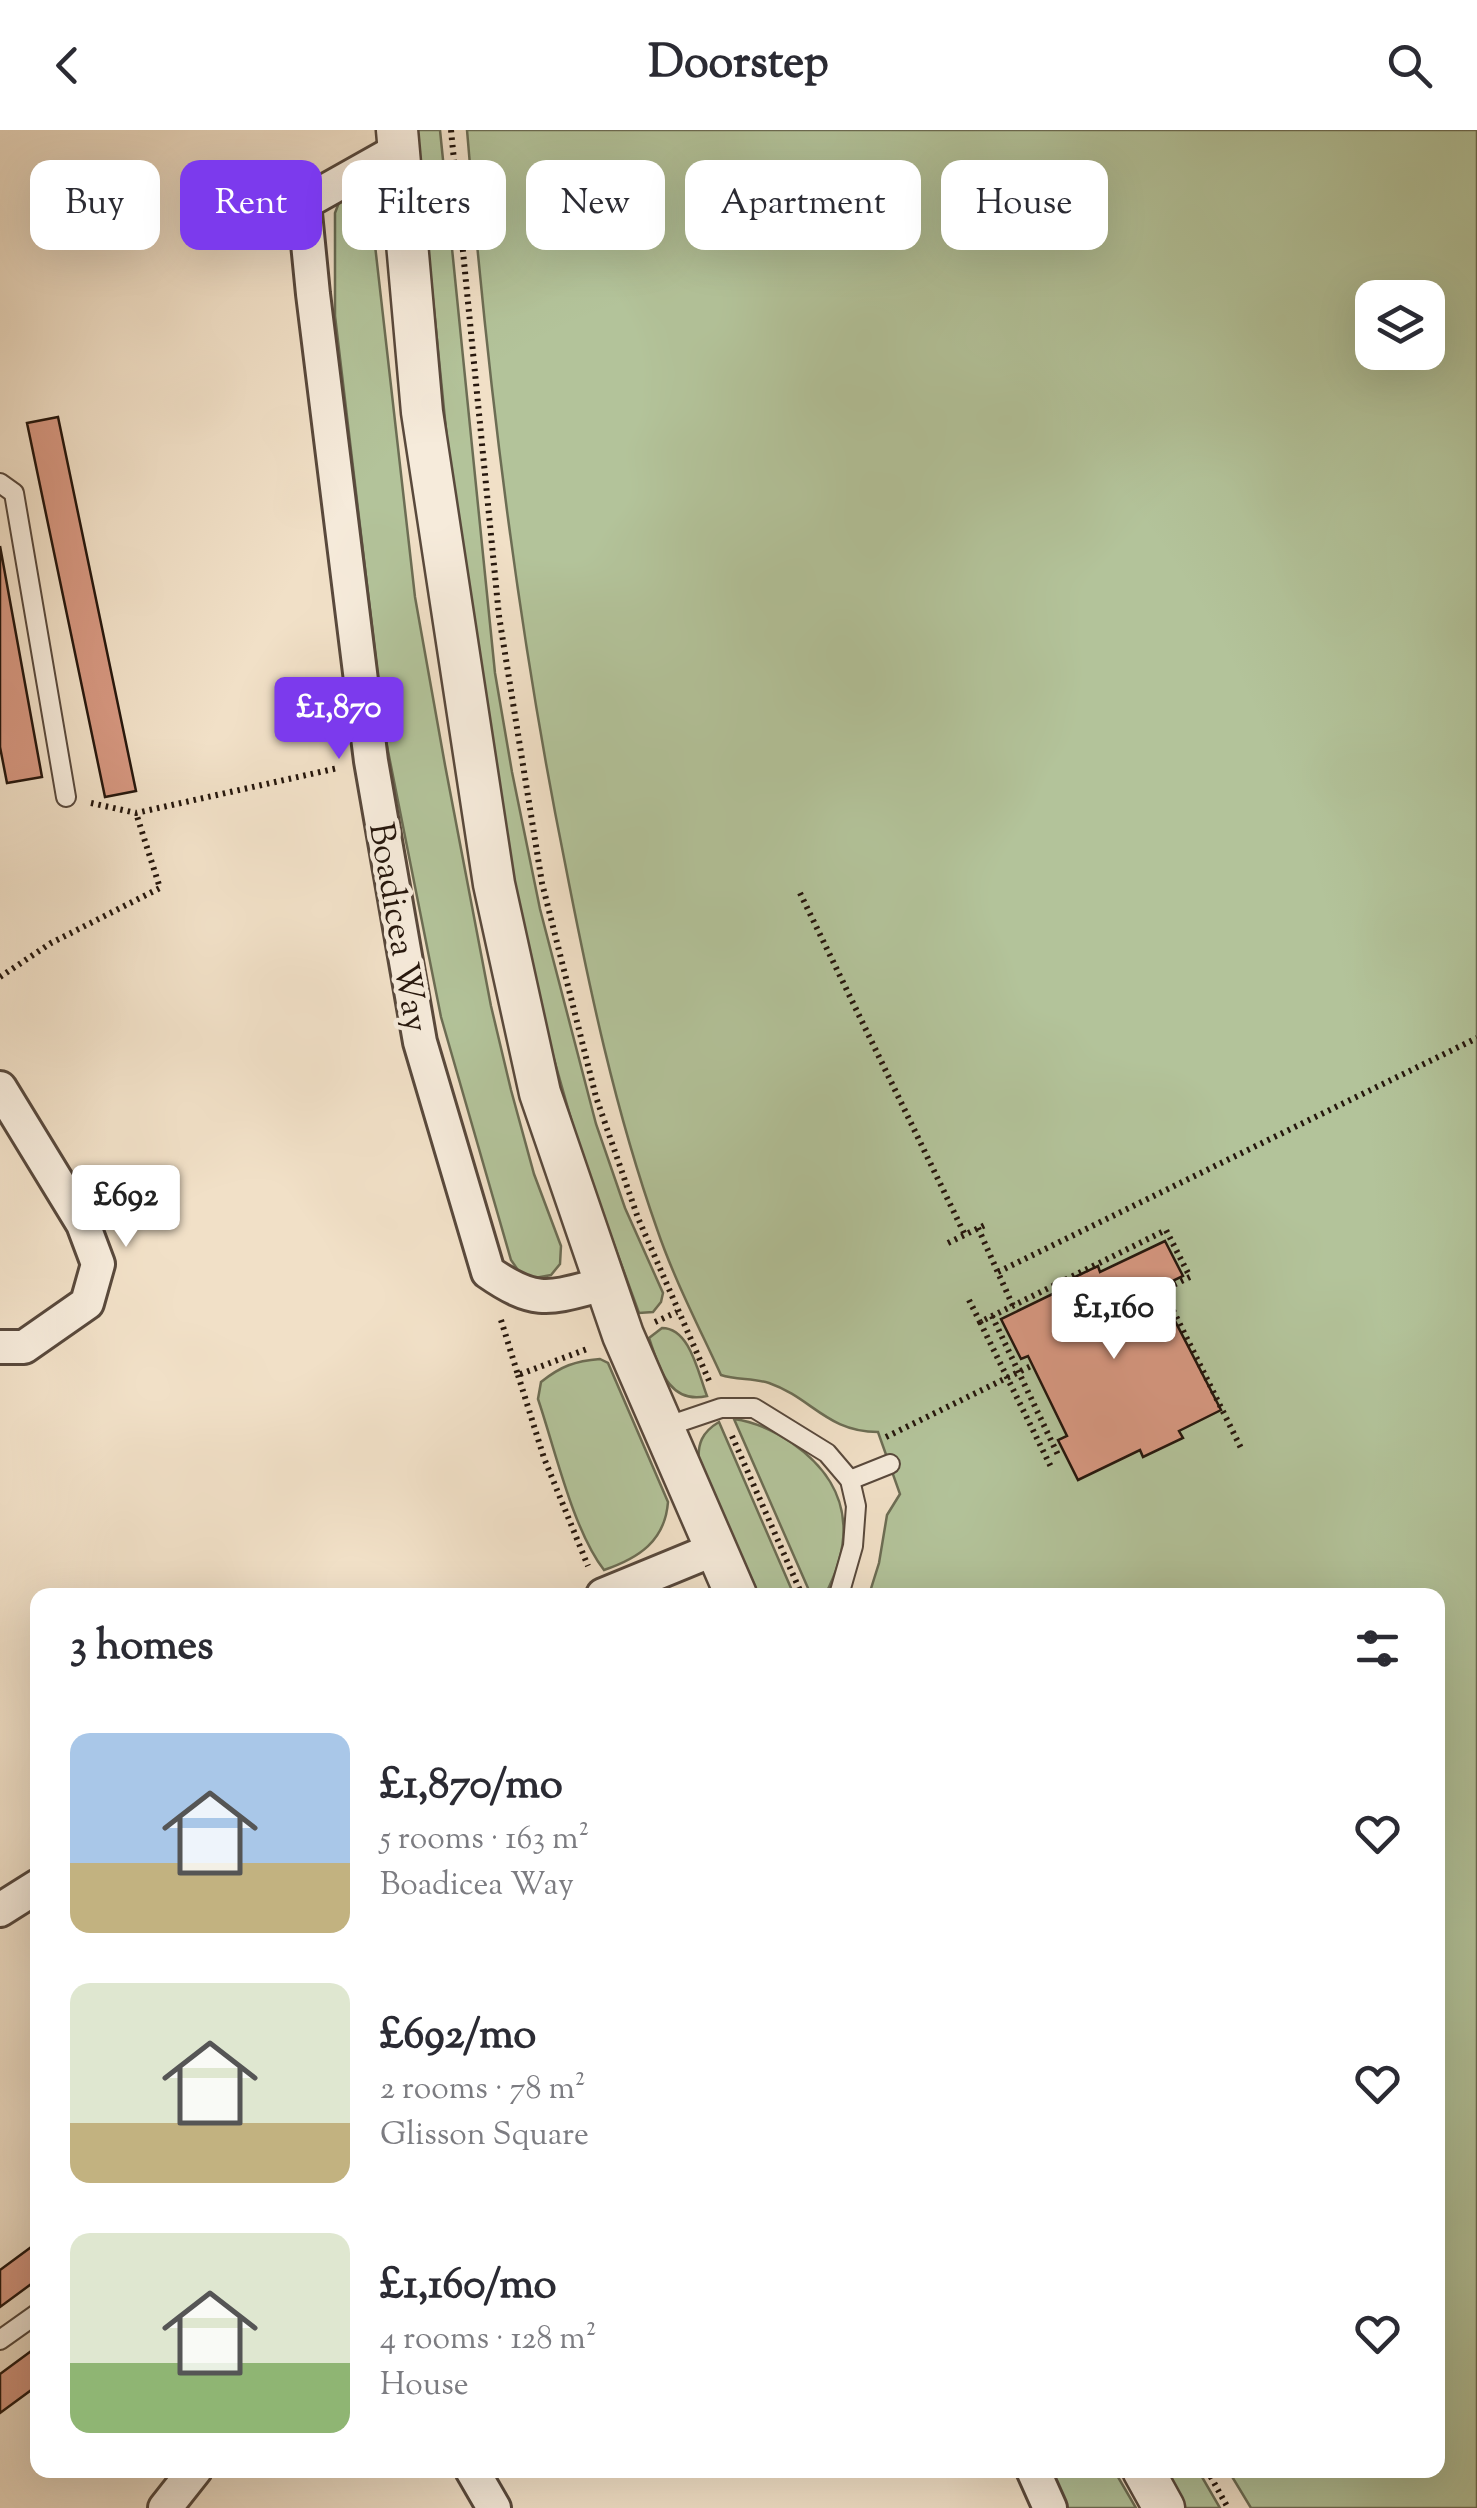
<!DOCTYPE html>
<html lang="en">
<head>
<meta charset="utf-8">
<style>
  body { margin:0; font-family:"Sorts Mill Goudy",serif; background:#f7f7f7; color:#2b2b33; height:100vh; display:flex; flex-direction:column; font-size:38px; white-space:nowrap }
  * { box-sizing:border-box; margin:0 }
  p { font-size:32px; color:#7c7c81 }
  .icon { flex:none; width:55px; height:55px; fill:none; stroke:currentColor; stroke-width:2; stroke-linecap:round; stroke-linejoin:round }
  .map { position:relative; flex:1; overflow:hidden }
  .side { position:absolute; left:30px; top:1458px; width:1415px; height:890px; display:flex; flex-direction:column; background:#fff; border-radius:20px; box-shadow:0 10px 40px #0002 }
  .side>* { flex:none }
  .hud { position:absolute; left:30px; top:30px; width:1418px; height:90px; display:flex; gap:20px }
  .fabs { position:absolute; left:1355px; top:150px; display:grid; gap:20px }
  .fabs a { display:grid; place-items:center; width:90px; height:90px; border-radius:20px; background:#fff; box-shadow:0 10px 40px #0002; font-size:50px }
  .price { position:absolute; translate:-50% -85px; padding:0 22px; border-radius:10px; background:#fff; color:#222; font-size:32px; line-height:65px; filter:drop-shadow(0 2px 5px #0008) }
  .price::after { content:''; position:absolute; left:50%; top:60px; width:30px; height:22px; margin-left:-15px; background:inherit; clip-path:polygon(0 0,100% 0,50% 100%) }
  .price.on { background:#7c3aed; color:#fff }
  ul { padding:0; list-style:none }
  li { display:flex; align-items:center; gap:30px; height:250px; padding:0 40px }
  li span { display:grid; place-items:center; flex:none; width:280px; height:200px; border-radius:20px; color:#555 }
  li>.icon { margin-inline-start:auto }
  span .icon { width:120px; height:120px; fill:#fffc; stroke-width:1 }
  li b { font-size:42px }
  h2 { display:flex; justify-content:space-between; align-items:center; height:120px; padding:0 40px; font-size:42px }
  .tag { padding:0 35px; border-radius:20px; background:#fff; box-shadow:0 10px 40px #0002; font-size:35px; line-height:90px }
  .tag.on { background:#7c3aed; color:#fff }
  header { display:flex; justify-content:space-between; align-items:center; height:130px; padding:0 40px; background:#fff; font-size:45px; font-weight:700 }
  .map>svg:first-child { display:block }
  .green { fill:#b3c39a; stroke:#6c6d54; stroke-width:2.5; fill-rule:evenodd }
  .building { fill:#d69780; stroke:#26170d; stroke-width:2.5 }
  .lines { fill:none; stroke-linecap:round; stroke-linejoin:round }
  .service-casing { stroke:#59493c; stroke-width:22 }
  .minor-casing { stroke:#59493c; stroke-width:38 }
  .tertiary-casing { stroke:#59493c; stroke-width:45 }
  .path { stroke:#26170d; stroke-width:6; stroke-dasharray:2.5 5; stroke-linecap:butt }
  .service { stroke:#f6ebdb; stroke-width:18 }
  .minor { stroke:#f6ebdb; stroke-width:32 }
  .tertiary { stroke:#f6ebdb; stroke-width:40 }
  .labels { text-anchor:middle; stroke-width:9; stroke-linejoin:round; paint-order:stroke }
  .street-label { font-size:35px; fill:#26170d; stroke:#f6ebdb }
</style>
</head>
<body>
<header><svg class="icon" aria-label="back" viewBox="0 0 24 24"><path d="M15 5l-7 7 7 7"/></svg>Doorstep<svg class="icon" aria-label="search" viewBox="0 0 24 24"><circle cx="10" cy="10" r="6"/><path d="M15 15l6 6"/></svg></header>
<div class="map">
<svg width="1477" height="2378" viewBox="0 0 1477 2378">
  <rect width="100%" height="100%" fill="#f1e0c7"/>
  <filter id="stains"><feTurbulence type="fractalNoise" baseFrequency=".002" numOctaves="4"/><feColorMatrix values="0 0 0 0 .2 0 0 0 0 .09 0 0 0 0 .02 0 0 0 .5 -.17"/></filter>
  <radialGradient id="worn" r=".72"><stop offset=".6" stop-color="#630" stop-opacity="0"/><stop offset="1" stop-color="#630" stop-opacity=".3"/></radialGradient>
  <g class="green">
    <polygon points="416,0 440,0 495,543 512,642 540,779 596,994 625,1078 663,1163 661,1172 653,1182 639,1183 581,1024 546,901 514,762 464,479"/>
    <path d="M467 0H1477V2378H1251L1228 2340H1438V1465H869L879 1433 887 1385 900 1364 878 1302C827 1302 812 1268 769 1253 753 1248 736 1250 721 1245 699 1197 674 1149 657 1099 615 980 589 857 565 733 516 491 487 246 467 0ZM1372 168H1428V222H1372Z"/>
    <polygon points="357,63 368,68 371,80 415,467 445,635 491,876 511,960 534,1044 561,1116 560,1134 551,1145 535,1148 520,1143 511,1130 441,887 385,606 335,186 335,83 341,67"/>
    <path d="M662 1198C690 1198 698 1243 707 1266 668 1275 659 1236 649 1208Z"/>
    <path d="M600 1229 608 1233 668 1372C665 1411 639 1428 604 1440 573 1400 555 1319 538 1269L541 1252C561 1236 575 1231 600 1229Z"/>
    <path d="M734 1289C756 1292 773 1300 792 1313 848 1352 857 1404 825 1465H811Z"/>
    <path d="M719 1292 794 1465H759L699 1333C697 1314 702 1302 719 1292Z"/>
    <polygon points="1047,2340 1114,2340 1136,2378 1067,2378"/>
    <polygon points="1163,2340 1198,2340 1220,2378 1184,2378"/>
  </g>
  <g class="building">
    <polygon points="58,287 136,661 105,667 27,293"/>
    <polygon points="0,416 42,647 7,653 0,617"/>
    <polygon points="1165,1111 1183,1146 1158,1158 1221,1280 1179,1301 1183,1308 1143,1327 1140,1320 1078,1350 1058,1310 1067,1306 1028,1226 1021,1229 1001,1189 1063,1159 1060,1154 1098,1136 1100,1142"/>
    <polygon points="38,2112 38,2149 0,2177 0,2140"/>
    <polygon points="38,2216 38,2255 0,2283 0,2244"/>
  </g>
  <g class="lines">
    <defs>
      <g id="service">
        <polyline points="0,353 14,363 66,667"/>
        <polyline points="662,1298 721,1278 754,1278 827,1323 850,1350 856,1376 853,1416 839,1465"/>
        <polyline points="850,1350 890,1334"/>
        <polyline points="0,2210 38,2183"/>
      </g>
      <g id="minor">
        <path d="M400 19 304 73 313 164 371 631 420 912 488 1142C537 1176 550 1168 604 1154"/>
        <polyline points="0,958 83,1094 98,1134 87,1173 24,1217 0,1217"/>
        <polyline points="603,1465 715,1419"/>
        <polyline points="0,1780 38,1756"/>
        <polyline points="472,2340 494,2378"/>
        <polyline points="1033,2340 1050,2378"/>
        <polyline points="165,2378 195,2340"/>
      </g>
      <g id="tertiary">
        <polyline points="397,0 422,282 494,754 540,963 623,1205 736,1465"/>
        <polyline points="1143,2340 1164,2378"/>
      </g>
    </defs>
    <use href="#service" class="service-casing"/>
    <use href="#minor" class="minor-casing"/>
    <use href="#tertiary" class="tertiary-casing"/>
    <g class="path">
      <polyline points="451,0 499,486 542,753 596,967 638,1088 710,1253"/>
      <polyline points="91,673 136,683 338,638"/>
      <polyline points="800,763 965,1105"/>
      <polyline points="0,847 51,813 160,758 136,683"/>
      <polyline points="978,1098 1013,1176"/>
      <polyline points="948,1113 985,1095"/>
      <polyline points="998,1142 1477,908"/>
      <polyline points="969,1170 980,1192 1166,1100 1190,1147 1163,1160 1241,1318"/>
      <polyline points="992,1186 1059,1327"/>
      <polyline points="501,1190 518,1245 587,1219"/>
      <polyline points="655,1192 677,1182"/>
      <polyline points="980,1192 1052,1339"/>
      <polyline points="518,1245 544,1328 588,1436"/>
      <polyline points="732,1306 802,1465"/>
      <polyline points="886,1307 1033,1235"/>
      <polyline points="1207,2340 1228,2378"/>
    </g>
    <use href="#service" class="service"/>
    <use href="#minor" class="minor"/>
    <use href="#tertiary" class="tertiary"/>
  </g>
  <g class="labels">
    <g class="street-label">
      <text transform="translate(400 797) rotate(80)" y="12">Boadicea Way</text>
    </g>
  </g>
  <rect width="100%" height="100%" filter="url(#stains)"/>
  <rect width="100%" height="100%" fill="url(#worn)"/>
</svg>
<div class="fabs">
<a><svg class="icon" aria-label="layers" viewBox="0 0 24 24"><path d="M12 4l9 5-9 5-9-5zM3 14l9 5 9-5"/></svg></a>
</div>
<b class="price on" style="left:339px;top:632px">£1,870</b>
<b class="price" style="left:126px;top:1120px">£692</b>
<b class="price" style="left:1114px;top:1232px">£1,160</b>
<div class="hud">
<a class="tag">Buy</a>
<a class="tag on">Rent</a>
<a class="tag">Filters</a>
<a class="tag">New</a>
<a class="tag">Apartment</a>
<a class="tag">House</a>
</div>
<section class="side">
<h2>3 homes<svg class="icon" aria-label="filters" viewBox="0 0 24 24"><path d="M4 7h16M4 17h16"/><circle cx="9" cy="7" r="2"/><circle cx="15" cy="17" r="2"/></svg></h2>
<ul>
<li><span style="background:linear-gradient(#a9c7e8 65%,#c2b280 0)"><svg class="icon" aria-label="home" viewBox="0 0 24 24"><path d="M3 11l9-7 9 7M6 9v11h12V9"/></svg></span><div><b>£1,870/mo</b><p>5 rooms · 163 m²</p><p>Boadicea Way</p></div><svg class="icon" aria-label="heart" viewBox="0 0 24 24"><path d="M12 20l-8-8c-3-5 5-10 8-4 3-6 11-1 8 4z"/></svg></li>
<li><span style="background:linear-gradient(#dfe7d0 70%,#c2b280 0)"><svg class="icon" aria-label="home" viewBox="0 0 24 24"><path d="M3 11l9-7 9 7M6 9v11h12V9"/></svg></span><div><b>£692/mo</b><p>2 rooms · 78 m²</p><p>Glisson Square</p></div><svg class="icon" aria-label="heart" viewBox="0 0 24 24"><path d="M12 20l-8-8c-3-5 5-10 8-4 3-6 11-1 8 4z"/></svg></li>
<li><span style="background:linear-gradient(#dfe7d0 65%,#8fb573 0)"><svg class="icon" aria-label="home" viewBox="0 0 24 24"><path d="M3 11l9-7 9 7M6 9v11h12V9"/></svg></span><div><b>£1,160/mo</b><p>4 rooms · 128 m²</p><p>House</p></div><svg class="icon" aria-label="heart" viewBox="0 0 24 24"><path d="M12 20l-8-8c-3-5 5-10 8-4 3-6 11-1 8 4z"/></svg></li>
</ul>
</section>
</div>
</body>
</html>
